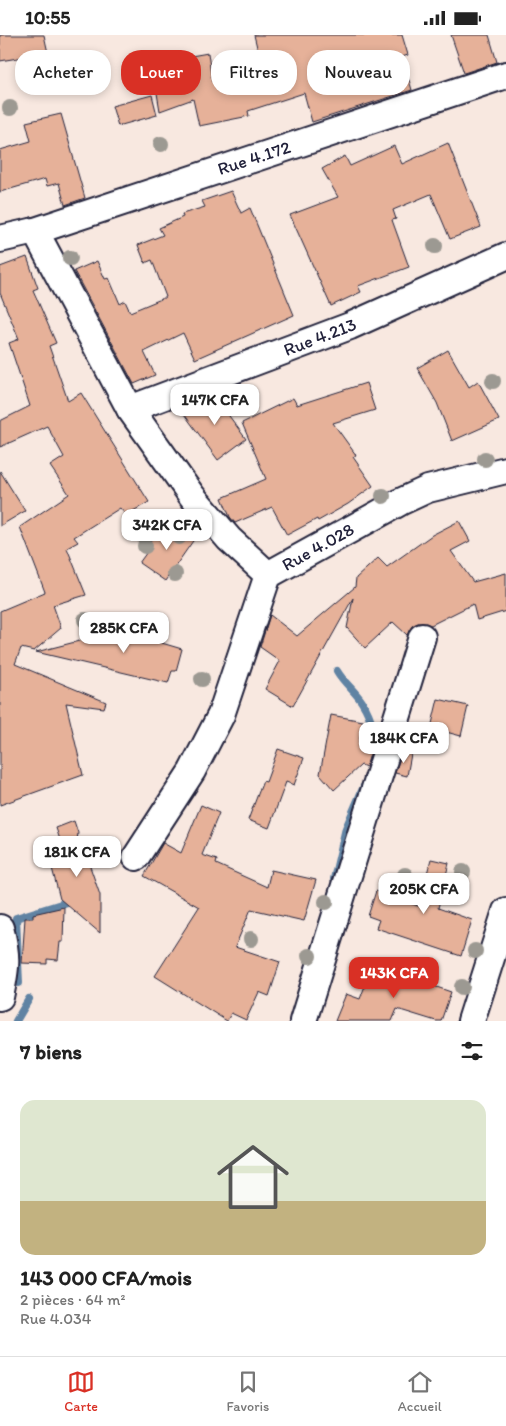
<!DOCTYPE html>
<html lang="fr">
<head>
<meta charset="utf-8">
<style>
  body { margin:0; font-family:Itim,sans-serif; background:#f6f6f6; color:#222; height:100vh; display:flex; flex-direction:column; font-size:19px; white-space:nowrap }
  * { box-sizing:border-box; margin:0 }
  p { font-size:16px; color:#767676 }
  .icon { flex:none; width:28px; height:28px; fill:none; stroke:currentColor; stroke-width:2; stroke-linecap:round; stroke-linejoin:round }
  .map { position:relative; height:986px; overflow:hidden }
  .details { display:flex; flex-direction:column; background:#fff; flex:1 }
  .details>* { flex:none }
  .top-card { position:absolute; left:15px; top:15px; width:476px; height:45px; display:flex; gap:10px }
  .price { position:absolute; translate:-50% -42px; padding:0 11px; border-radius:10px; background:#fff; color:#222; font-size:16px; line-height:32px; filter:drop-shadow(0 1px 2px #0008) }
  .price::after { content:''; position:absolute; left:50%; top:30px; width:15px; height:11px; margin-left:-8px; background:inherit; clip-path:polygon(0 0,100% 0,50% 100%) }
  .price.on { background:#d93025; color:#fff }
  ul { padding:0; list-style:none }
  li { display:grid; align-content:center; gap:10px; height:265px; padding:0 20px }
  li+li { border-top:1px solid #e0e0e0 }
  li span { display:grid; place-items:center; height:155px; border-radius:15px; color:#555 }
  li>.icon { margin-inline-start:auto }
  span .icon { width:90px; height:90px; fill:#fffc; stroke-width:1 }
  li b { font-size:21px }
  h2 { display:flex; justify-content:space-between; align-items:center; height:60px; padding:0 20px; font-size:21px }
  .pill { padding:0 18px; border-radius:20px; background:#fff; box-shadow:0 2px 8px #0003; font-size:18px; line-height:45px }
  .pill.on { background:#d93025; color:#fff }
  .status { display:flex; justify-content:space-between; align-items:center; height:35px; padding:0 25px; background:#fff; direction:ltr }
  .status svg { height:14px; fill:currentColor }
  .tab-bar { display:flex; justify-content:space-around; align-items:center; height:70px; border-top:1px solid #e0e0e0; background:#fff; font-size:14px; color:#767676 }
  .tab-bar a { display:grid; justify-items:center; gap:2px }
  .tab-bar .on { color:#d93025 }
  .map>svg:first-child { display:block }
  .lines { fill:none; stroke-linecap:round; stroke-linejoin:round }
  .stream { stroke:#6183a3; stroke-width:8 }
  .building { fill:#e6b199; stroke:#22223b }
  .street-casing { stroke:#22223b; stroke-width:30 }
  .street { stroke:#fff; stroke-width:26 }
  .tree { fill:#9c9992 }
  .labels { text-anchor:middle; stroke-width:5; stroke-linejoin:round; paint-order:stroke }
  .street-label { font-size:18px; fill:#22223b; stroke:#fff }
</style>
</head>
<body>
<div class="status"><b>10:55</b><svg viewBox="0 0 49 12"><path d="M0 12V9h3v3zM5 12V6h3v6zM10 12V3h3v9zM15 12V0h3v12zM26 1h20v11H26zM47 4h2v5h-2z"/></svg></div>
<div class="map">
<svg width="506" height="986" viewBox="0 0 506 986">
  <rect width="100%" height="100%" fill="#f8e8e0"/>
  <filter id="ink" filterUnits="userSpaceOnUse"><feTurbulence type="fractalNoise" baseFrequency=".02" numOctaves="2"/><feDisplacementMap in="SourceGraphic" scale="10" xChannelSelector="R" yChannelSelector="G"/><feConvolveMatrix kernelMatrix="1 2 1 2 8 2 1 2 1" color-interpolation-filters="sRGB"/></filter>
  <g filter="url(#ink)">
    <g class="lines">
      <g class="stream">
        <path d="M337 636C344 648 355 656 362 667 373 684 376 702 373 721"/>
        <polyline points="334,844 346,793 364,751"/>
        <polyline points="19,948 16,883 74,865"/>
        <polyline points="16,986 29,964"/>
      </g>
    </g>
    <g class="building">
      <polygon points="0,0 44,0 48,18 0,26"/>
      <polygon points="254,0 402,0 408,20 402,22 412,55 312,87 304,58 248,76 249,81 199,91 193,64 160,76 152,28 208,18 212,47 263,37"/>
      <polygon points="451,0 489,0 497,27 464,38"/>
      <polygon points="152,60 157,80 118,91 112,71"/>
      <polygon points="61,79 85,163 65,170 59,148 47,151 45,144 0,157 0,115 31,106 26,87"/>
      <polygon points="448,108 481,192 450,204 431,159 393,175 396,184 392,185 409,232 358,251 361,257 331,271 290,180 338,162 322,134 345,121 350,131 394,111 402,129"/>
      <polygon points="231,156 241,178 250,173 294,280 195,324 183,298 144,317 155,340 134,349 74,236 97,226 105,244 109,243 120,269 125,266 130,277 166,262 152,225 145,228 138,210 163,200 159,193 183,182 182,179 205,172 202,166"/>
      <polygon points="27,222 38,253 33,255 56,308 49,311 68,366 81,358 149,467 126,480 120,473 74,502 78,507 67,513 86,560 53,570 61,593 34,616 21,613 15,629 106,667 104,673 66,668 83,740 0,770 0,576 45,557 20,492 69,459 50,431 64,422 47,391 0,412 0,386 30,371 9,308 19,304 0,258 0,232"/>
      <polygon points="448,315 469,352 478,346 499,385 452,406 437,368 417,333"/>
      <polygon points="366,348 375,375 333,388 356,420 353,422 373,451 348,469 318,486 317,484 287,500 272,472 235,488 230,482 222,463 266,444 242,388 293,363 297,370"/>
      <polygon points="213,359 246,404 218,425 184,379 205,362"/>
      <polygon points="0,436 25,476 0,491"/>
      <polygon points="459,486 470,506 451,516 473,547 506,538 506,576 477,585 473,569 431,590 426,588 418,588 412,591 407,600 393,587 365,613 347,593 353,563 293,671 265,654 280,626 260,612 270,580 297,601 355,552 356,543 378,523 387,532 432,500"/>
      <polygon points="176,490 195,503 165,546 139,528 152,510 148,506 173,491"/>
      <polygon points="146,589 138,601 182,614 176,636 172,636 168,648 36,617"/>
      <polygon points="438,664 468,671 461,701 431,693"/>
      <polygon points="331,680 363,686 359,707 373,710 366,732 361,730 334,755 320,739"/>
      <polygon points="278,714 304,723 294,750 286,747 269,793 248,785 263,746 266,747"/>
      <polygon points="402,717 411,719 407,741 395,738"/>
      <polygon points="201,770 219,778 202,820 217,825 216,829 267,852 271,835 316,845 304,886 251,874 235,912 280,927 269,961 259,957 246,985 231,978 227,986 155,941 199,872 144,841 163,808 181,818"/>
      <polygon points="74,786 78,798 77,805 81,806 100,860 100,898 60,864 52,833 68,828 56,793"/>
      <polygon points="431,824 449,828 438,873 472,885 461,921 376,893 379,885 368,881 376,856 418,871"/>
      <polygon points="64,872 63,907 60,907 58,925 47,924 47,929 22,928 25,883 33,883 33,879"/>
      <polygon points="373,930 451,957 441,986 436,986 397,974 392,986 335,986 346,959 360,964"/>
    </g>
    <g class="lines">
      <defs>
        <g id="street">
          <polyline points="35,196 130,374 192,461 229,504 268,540 400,467 428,454 506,435"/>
          <polyline points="0,204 35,196 506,40"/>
          <polyline points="130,374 350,291 506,221"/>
          <polyline points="136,822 192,736 221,680 268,540"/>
          <path d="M0 893C8 922 6 933 0 962"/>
          <polyline points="303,986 422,602"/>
          <polyline points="471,986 506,876"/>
        </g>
      </defs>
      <use href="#street" class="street-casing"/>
      <use href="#street" class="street"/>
    </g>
    <g class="tree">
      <circle cx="10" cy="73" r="8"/>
      <circle cx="161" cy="109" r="8"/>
      <circle cx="435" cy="211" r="8"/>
      <circle cx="70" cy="223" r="8"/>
      <circle cx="493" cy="346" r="8"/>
      <circle cx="485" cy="424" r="8"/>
      <circle cx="383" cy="461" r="8"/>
      <circle cx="179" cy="502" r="8"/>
      <circle cx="145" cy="511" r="8"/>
      <circle cx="175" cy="539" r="8"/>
      <circle cx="85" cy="585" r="8"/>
      <circle cx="202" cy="644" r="8"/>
      <circle cx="463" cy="837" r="8"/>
      <circle cx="405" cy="840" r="8"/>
      <circle cx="326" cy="867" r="8"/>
      <circle cx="251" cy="904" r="8"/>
      <circle cx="475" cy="916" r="8"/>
      <circle cx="309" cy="921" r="8"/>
      <circle cx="462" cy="952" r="8"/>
    </g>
  </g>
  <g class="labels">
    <g class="street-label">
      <text transform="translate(254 123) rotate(-18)" y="6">Rue 4.172</text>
      <text transform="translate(320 302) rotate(-21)" y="6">Rue 4.213</text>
      <text transform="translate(318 512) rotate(-29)" y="6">Rue 4.028</text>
    </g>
  </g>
</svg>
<b class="price" style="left:215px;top:391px">147K CFA</b>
<b class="price" style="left:167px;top:516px">342K CFA</b>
<b class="price" style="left:124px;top:619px">285K CFA</b>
<b class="price" style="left:404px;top:729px">184K CFA</b>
<b class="price" style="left:77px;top:843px">181K CFA</b>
<b class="price" style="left:424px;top:880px">205K CFA</b>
<b class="price on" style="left:394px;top:964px">143K CFA</b>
<div class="top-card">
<a class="pill">Acheter</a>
<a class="pill on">Louer</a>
<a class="pill">Filtres</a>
<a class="pill">Nouveau</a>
</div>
</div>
<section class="details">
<h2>7 biens<svg class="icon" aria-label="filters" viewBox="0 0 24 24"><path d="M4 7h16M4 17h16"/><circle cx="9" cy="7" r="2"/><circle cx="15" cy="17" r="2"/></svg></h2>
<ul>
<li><span style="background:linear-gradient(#dfe7d0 65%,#c2b280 0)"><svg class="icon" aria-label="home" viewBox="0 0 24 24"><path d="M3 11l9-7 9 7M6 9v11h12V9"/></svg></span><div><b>143 000 CFA/mois</b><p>2 pièces · 64 m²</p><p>Rue 4.034</p></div></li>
</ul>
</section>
<nav class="tab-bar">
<a class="on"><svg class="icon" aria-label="map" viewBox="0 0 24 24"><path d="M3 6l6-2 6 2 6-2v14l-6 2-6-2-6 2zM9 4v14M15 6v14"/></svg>Carte</a>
<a><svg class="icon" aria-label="saved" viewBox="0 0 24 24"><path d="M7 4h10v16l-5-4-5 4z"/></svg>Favoris</a>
<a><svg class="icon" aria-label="home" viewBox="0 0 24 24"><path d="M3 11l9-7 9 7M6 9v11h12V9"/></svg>Accueil</a>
</nav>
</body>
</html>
